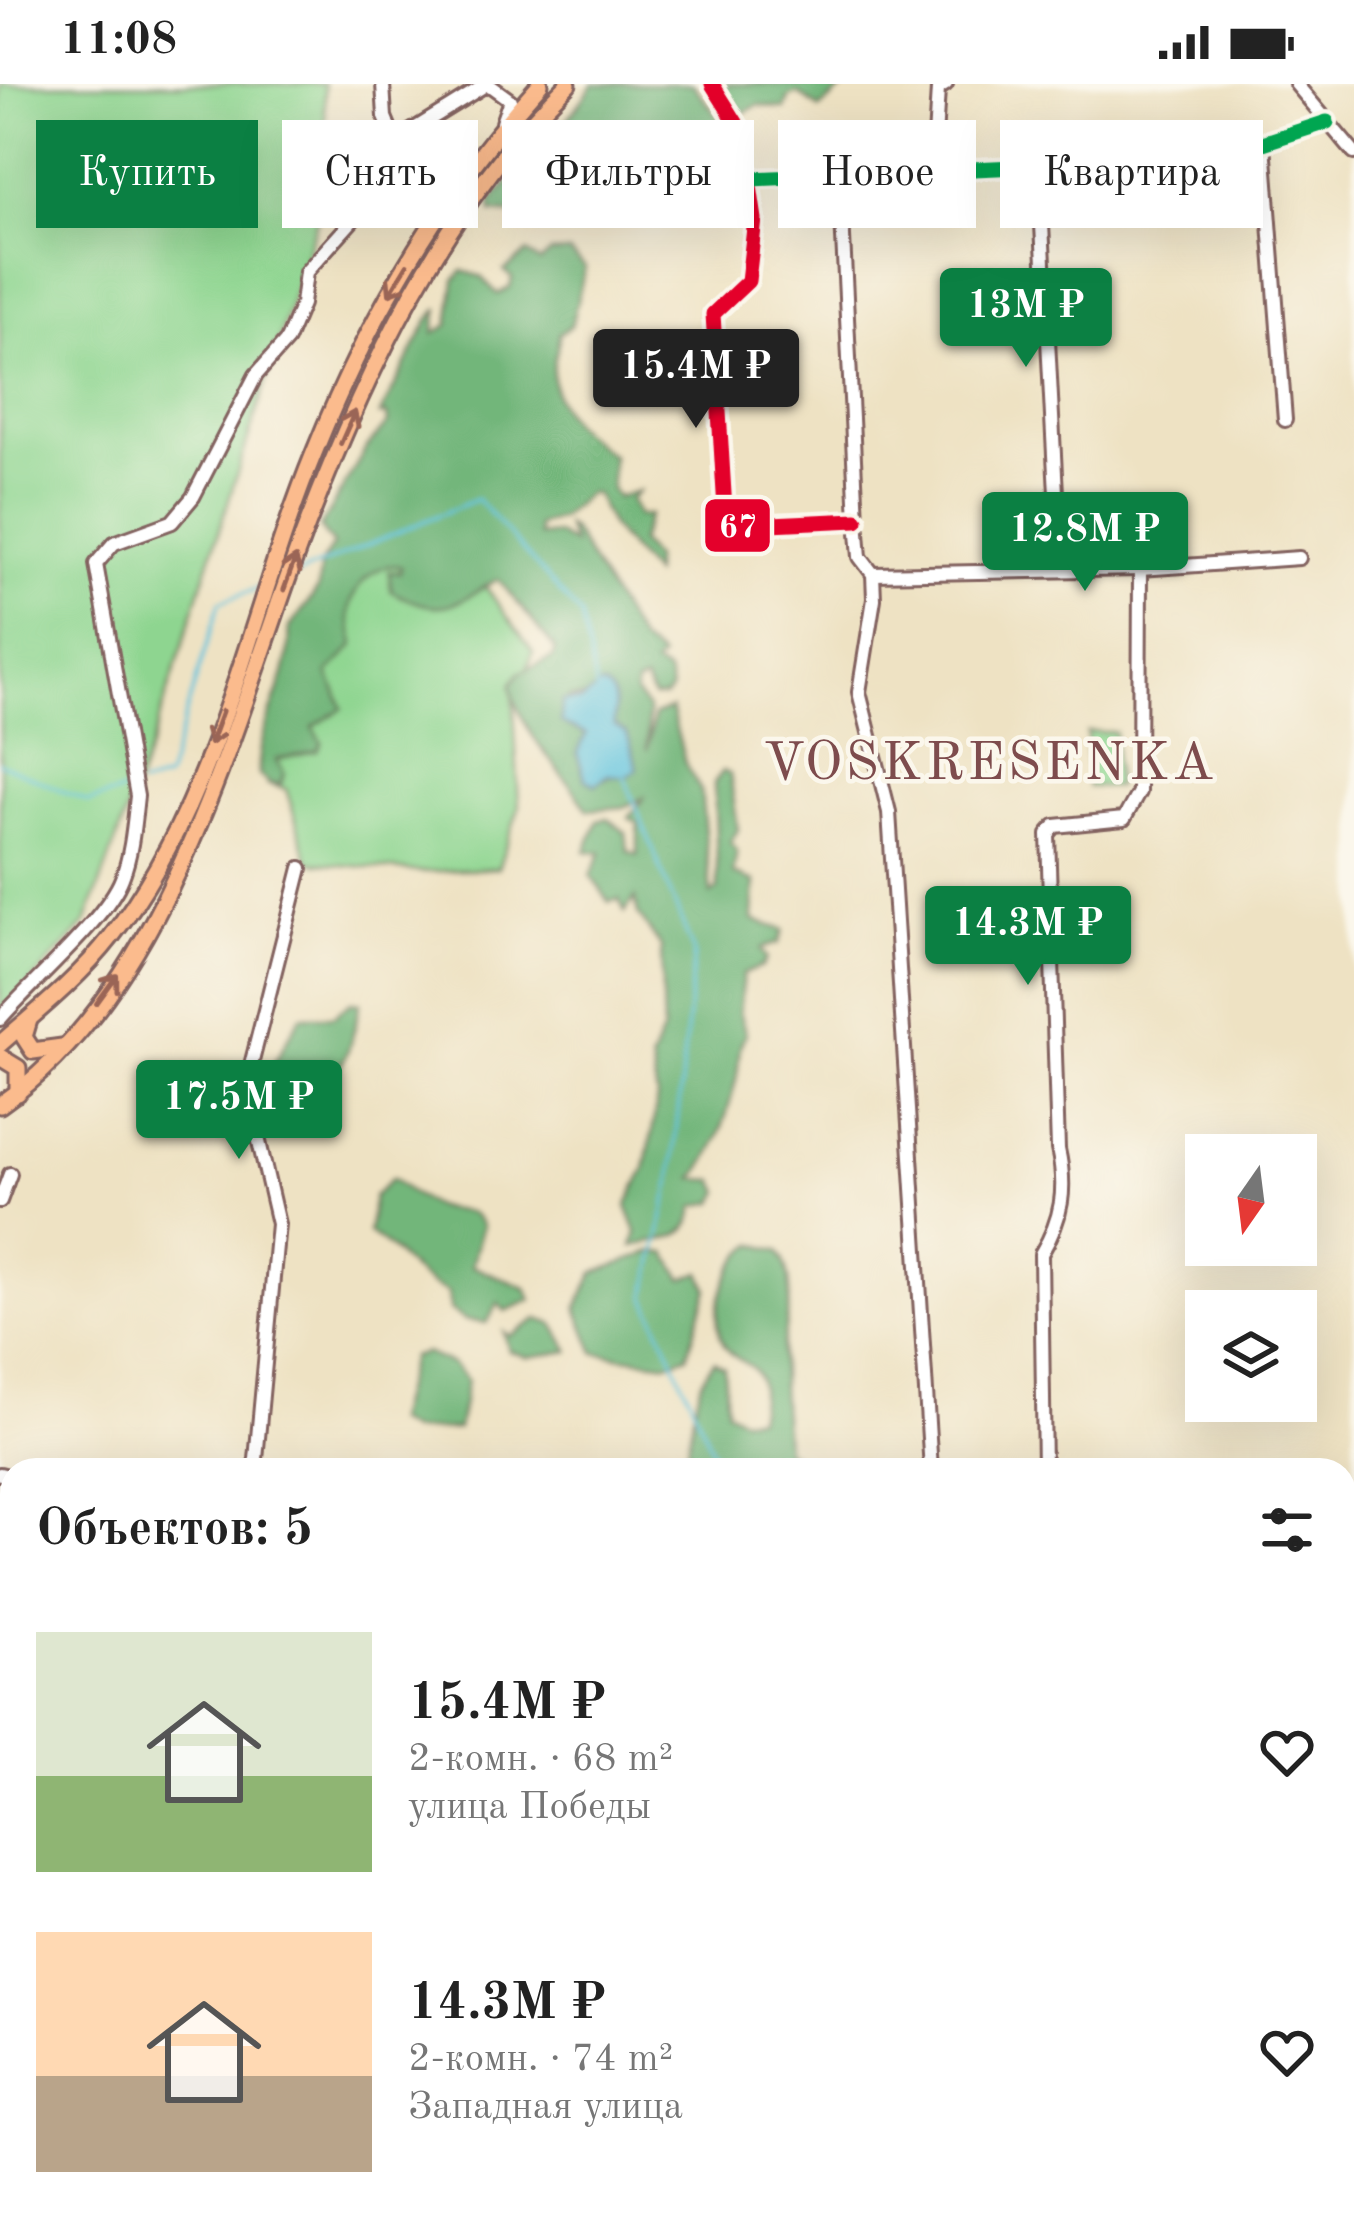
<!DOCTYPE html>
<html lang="ru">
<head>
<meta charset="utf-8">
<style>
  body { margin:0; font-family:"Old Standard TT",serif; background:#f2f2f2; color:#222; height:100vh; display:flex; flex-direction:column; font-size:45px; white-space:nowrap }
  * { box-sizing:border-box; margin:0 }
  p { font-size:39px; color:#767676 }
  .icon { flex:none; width:66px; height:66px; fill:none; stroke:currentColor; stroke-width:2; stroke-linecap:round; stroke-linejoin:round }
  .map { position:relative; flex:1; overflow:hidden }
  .details { position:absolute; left:0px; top:1374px; width:1356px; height:771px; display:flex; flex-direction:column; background:#fff; border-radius:36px 36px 0 0; box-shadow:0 12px 48px #0002 }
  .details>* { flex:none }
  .top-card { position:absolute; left:36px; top:36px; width:1284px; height:108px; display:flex; gap:24px }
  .needle { width:78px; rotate:194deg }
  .buttons { position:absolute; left:1185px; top:1050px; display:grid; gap:24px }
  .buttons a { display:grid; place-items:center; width:132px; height:132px; border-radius:0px; background:#fff; box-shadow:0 12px 48px #0002; font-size:60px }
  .price { position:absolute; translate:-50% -102px; padding:0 27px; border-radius:12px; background:#0b8043; color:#fff; font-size:39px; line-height:78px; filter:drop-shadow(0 3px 6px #0008) }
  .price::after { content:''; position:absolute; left:50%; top:72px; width:36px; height:27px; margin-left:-18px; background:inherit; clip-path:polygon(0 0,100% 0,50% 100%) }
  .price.selected { background:#222; color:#fff }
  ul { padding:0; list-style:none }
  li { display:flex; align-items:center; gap:36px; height:300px; padding:0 36px }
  li span { display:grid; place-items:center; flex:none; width:336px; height:240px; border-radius:0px; color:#555 }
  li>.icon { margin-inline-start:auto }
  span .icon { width:144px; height:144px; fill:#fffc; stroke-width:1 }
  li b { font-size:51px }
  h2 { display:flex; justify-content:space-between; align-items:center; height:144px; padding:0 36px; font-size:51px }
  .tag { padding:0 42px; border-radius:0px; background:#fff; box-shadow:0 12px 48px #0002; font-size:42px; line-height:108px }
  .tag.selected { background:#0b8043; color:#fff }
  .status { display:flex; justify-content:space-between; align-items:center; height:84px; padding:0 60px; background:#fff; direction:ltr }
  .status svg { height:33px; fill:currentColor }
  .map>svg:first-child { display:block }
  .green { fill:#8ed590; stroke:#6c7a5e; stroke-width:3 }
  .forest { fill:#72b67a; stroke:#5e6a52; stroke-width:3; fill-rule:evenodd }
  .water { fill:#5fc3dd; stroke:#547184; stroke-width:3 }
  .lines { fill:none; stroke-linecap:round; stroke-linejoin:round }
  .stream { stroke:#5fc3dd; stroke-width:3 }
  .minor-casing { stroke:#836360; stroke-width:18 }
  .major-casing { stroke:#836360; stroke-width:21 }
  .minor { stroke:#fff; stroke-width:12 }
  .major { stroke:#fbbb8d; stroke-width:15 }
  .bus-1-casing { stroke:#fbf7ec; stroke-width:24 }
  .bus-2-casing { stroke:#fbf7ec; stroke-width:24 }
  .bus-1 { stroke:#e4002b; stroke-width:15 }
  .bus-2 { stroke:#00a651; stroke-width:15 }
  .oneway { stroke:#9a6557 }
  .labels { text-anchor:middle; stroke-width:9; stroke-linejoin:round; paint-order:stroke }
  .quarter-label { font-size:54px; letter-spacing:3px; fill:#7e4c4d; stroke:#fbf7ec }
  .line-badge { stroke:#fbf7ec; stroke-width:4.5 }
  .badge-label { font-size:33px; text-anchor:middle; font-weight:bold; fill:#fff }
</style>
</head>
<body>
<div class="status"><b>11:08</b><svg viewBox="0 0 49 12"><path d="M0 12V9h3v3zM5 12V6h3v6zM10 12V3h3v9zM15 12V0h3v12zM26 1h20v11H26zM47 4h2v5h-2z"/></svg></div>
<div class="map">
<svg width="1354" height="2143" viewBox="0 0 1354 2143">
  <rect width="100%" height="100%" fill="#fbf7ec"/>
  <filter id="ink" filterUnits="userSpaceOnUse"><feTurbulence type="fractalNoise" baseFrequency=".00833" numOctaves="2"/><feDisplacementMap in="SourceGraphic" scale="24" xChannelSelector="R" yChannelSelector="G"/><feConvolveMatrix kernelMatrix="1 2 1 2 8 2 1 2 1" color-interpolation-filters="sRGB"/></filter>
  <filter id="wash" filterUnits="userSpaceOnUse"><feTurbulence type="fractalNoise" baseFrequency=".004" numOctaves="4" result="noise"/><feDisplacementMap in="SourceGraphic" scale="48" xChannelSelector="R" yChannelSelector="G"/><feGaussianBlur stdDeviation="2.7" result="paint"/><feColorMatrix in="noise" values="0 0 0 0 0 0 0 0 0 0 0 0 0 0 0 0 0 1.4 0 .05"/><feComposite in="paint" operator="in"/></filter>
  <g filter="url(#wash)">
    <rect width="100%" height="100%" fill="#eee2c3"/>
    <g class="green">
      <polygon points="0,0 324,0 328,101 153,656 86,839 0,931"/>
      <polygon points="390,462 485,502 533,568 525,593 513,606 519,724 498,784 423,788 309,778 286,705 267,700 262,689 352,490"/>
      <polygon points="1087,648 1115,648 1116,703 1088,703"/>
    </g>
    <g class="forest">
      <path d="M593 0H693L721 37 731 67 723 74H667L651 92 579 95 569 86 545 88 539 95 540 114 549 118 584 114 587 124 573 134 492 128 491 118C525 79 565 45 593 0Z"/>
      <polygon points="719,0 848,0 820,25 798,9 789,13 785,25 759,21 743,29"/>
      <path d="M569 168 585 184 571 242 559 249C559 262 554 274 553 288 552 328 582 351 612 371L611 404 617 413 638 407 630 416 638 432 649 431 639 458 653 474V491L611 443 595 410 588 409 560 434 538 442 539 452 557 450 573 460 566 442 573 447 640 558 661 574 654 581 668 590 671 606 665 613H653L645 597 636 601 635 610 648 625 647 666 654 631 671 625 685 679 701 707 711 810 718 805 714 699 723 687 730 690 738 746 730 758 737 768 733 790 755 798 753 836 784 846 779 859 761 865 767 874 762 883 743 890 739 928 746 950C737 961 740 981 736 996 728 1030 716 1068 694 1095L715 1096 721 1108 715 1118 695 1122C692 1157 664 1155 633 1162L637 1148 627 1122 645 1085 652 1049 657 1013 651 975 663 946 661 863 638 830 635 814 625 828 619 815 609 818 591 791 601 769 586 767 598 737 608 734 626 749 628 767 638 771V739L629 734 643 714 624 723 588 726C562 685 520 650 511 601L519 589 554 573 555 565 498 495C455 520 442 535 391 507L389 488H400L401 483C376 475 349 506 349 532 349 540 354 552 355 561L328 589 343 624 313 643 322 659 318 667 276 676 284 689 281 700H269L259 691C257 637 294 595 289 545L318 505 321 480 333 461 320 444 365 366 388 339 387 331H380L428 237 439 224 434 249 449 241 455 196 463 187 480 192 498 210 510 203 512 194 504 187 527 169 540 178 549 169ZM593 613 614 641 617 688 595 700 585 694 577 670 587 650 569 643V614Z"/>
      <path d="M351 918 360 919C352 961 343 999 301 1017L279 1006 273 981 301 932H333Z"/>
      <path d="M392 1094C406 1105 421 1117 437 1123 457 1130 469 1120 482 1142L472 1182 526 1204 532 1216 505 1227 498 1219 487 1239 464 1236 450 1226 448 1209C407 1192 401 1166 368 1149L374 1112Z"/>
      <path d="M754 1160 779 1167C802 1206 782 1238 781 1279 780 1307 784 1337 785 1366L812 1386H660L681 1385C696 1350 687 1310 714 1277L724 1283 727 1326 741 1334 757 1333C771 1266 736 1291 721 1254 710 1225 730 1176 754 1160Z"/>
      <polygon points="652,1168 667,1169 683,1195 701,1188 708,1205 687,1272 668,1279 595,1269 577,1224 594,1189"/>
      <polygon points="538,1235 554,1240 570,1267 528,1273 509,1267 504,1248 511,1252"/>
      <polygon points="425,1269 452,1280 467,1296 458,1345 410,1347 394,1338 411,1273"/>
      <polygon points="1344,1563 1354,1565 1354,1672 1346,1688 1354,1698 1354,1729 1344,1724"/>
      <polygon points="673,2133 888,2133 885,2143 674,2143"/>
    </g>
    <path class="water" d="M600 602C621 605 613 630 614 641L627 649 638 685 626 693 608 691 595 701 585 694 577 670 586 650 561 639 562 617H582Z"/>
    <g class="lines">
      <g class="stream">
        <polyline points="294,492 477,415 581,532 597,609"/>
        <polyline points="0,679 88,718 132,705"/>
        <polyline points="624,692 694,869 671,1099 646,1213 721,1386"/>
        <polyline points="141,702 166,695 220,518 262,503"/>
        <polyline points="1344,1663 1354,1659"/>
        <polyline points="1344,2099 1354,2101"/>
        <polyline points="417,2143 418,2133"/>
      </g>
    </g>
  </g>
  <g filter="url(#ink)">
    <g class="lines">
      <defs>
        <g id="minor">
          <polyline points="383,0 385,33 392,50 403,52 487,0"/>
          <polyline points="488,0 510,16 502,39"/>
          <polyline points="712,0 742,48 755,135 748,197 713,230 726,442 857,436"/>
          <polyline points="1296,0 1354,69"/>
          <polyline points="1264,60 1285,336"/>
          <polyline points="1039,83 1060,486"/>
          <polyline points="933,87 938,5 946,0"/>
          <polyline points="840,92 857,436 860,473 873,490 874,515 859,608 889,728 931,1386"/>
          <polyline points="751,95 1217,74 1327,38"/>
          <polyline points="873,490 1140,485 1299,474"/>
          <path d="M0 935C31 899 107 834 122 794 132 769 134 738 137 712L96 480 114 459 172 438 193 413 256 291 287 256 302 220 306 188 370 117 380 68 403 52"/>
          <polyline points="0,1117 10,1090"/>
          <polyline points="255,1386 278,1140 246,1001 301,784"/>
          <path d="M1044 1386 1041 1170C1062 1135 1067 1105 1058 1065L1048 750 1055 742 1124 735 1139 708 1140 485"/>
          <polyline points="0,1390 12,1393"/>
          <polyline points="0,1683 12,1684"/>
          <polyline points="0,1894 12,1893"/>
          <polyline points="1148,2133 1159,2143"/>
          <polyline points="159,2143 160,2133"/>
        </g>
        <g id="major">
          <polyline points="29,936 24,953 33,967 62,963"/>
          <path d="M0 960C39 926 79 894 111 853 219 715 249 528 314 369 368 234 442 108 540 0"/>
          <polyline points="0,973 18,984 18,1009"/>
          <path d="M0 1021C171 903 234 637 303 452 364 291 443 122 568 0"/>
        </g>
      </defs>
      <use href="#minor" class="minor-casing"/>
      <use href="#major" class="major-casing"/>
      <use href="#minor" class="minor"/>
      <use href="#major" class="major"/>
      <defs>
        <polyline id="bus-1" points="712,0 742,48 755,135 748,197 713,230 726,442 857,436"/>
        <polyline id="bus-2" points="751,95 1217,74 1327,38"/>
      </defs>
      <use href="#bus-1" class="bus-1-casing"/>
      <use href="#bus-2" class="bus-2-casing"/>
      <use href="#bus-1" class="bus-1"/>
      <use href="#bus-2" class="bus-2"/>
    </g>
    <defs><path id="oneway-shaft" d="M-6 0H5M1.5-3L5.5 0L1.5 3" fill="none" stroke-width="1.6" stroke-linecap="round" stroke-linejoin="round" transform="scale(3)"/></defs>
    <g class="oneway">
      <use href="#oneway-shaft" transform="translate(398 196) rotate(121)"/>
      <use href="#oneway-shaft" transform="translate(348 343) rotate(-66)"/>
      <use href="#oneway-shaft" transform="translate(290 489) rotate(-70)"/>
      <use href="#oneway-shaft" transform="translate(216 644) rotate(110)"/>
      <use href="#oneway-shaft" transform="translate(107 905) rotate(-54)"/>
    </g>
  </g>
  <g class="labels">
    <g class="quarter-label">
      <text x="990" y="695">VOSKRESENKA</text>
    </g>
  </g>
  <rect class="line-badge" x="703" y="413" width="69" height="57" rx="12" fill="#e4002b"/>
  <g class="badge-label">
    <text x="738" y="453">67</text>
  </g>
</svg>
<div class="buttons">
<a><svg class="needle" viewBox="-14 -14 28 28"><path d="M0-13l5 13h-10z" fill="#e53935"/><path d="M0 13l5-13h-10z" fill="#767676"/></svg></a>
<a><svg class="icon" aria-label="layers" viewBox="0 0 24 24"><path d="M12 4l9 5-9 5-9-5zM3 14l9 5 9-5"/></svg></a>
</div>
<b class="price" style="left:1026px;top:286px">13M ₽</b>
<b class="price selected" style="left:696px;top:347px">15.4M ₽</b>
<b class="price" style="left:1085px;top:510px">12.8M ₽</b>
<b class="price" style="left:1028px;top:904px">14.3M ₽</b>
<b class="price" style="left:239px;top:1078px">17.5M ₽</b>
<div class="top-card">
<a class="tag selected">Купить</a>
<a class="tag">Снять</a>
<a class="tag">Фильтры</a>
<a class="tag">Новое</a>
<a class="tag">Квартира</a>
</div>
<section class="details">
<h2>Объектов: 5<svg class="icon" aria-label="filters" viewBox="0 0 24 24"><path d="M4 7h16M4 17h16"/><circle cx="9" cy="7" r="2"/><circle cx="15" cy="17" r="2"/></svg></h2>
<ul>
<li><span style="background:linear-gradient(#dfe7d0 60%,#8fb573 0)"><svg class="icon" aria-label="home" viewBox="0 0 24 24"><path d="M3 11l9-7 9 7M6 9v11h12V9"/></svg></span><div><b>15.4M ₽</b><p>2-комн. · 68 m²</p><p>улица Победы</p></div><svg class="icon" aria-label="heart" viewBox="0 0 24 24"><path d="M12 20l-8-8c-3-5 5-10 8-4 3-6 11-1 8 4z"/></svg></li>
<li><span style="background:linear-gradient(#ffd9b3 60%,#b9a48a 0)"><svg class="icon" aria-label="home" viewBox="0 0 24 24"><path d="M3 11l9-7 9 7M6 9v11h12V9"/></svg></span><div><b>14.3M ₽</b><p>2-комн. · 74 m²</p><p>Западная улица</p></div><svg class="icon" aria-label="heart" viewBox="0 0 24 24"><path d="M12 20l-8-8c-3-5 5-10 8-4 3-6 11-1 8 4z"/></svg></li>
</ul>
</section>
</div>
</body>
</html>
